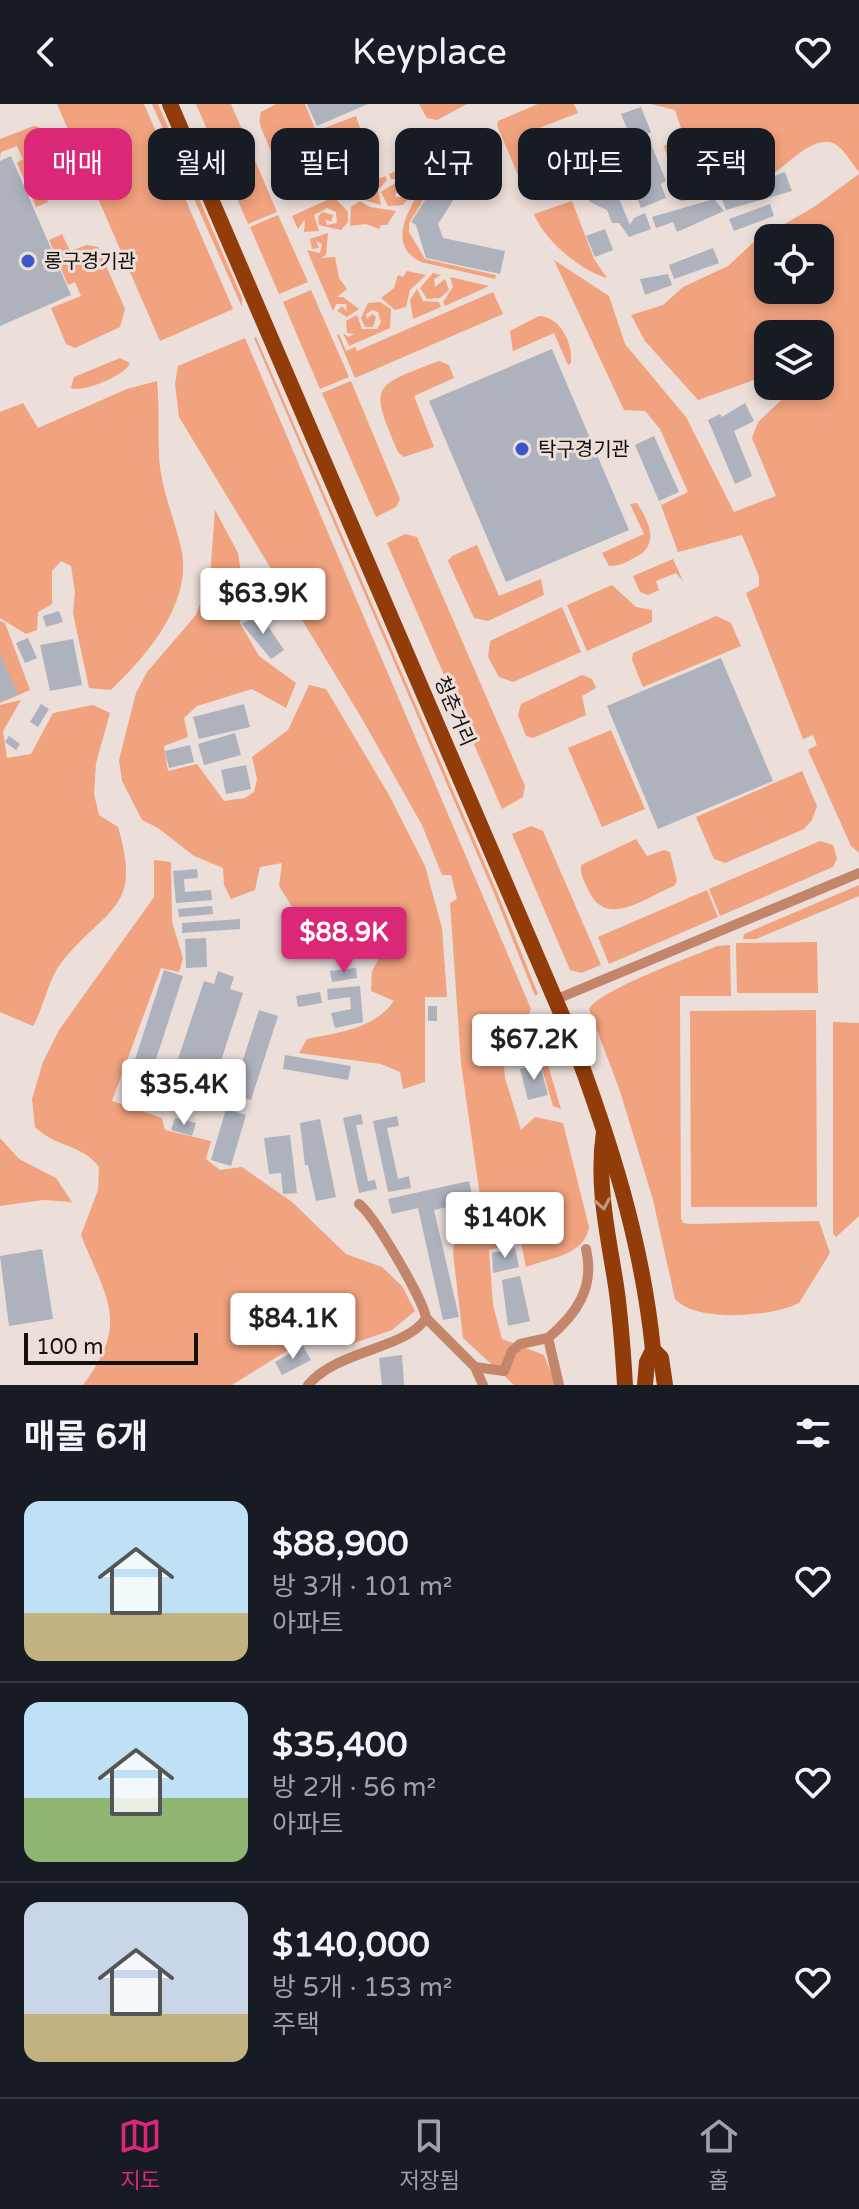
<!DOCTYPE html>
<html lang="ko">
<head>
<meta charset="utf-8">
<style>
  body { margin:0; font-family:"Varela Round","Noto Sans KR",sans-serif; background:#242831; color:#f1f3f6; height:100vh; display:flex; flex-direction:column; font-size:30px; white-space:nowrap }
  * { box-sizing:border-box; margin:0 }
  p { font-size:26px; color:#9ea1a6 }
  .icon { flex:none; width:44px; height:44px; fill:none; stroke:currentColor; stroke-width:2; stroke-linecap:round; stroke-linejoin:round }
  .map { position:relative; height:1281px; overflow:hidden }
  .panel { display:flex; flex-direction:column; background:#171b24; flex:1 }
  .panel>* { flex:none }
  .banner { position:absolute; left:24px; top:24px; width:812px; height:72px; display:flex; gap:16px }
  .controls { position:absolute; left:754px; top:120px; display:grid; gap:16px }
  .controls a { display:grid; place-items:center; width:80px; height:80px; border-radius:16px; background:#171b24; box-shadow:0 4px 12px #0003; font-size:40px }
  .scale { position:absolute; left:24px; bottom:20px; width:174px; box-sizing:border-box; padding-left:8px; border:4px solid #14100e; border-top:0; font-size:22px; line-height:28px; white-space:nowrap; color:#14100e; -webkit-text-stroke:6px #ecded9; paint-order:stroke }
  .price { position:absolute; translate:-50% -68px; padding:0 18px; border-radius:8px; background:#fff; color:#222; font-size:26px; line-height:52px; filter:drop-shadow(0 2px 4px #0008) }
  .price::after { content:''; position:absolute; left:50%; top:48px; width:24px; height:18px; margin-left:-12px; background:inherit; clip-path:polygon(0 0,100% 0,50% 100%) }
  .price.on { background:#db2777; color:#fff }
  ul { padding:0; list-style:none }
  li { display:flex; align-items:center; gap:24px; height:200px; padding:0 24px }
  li+li { border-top:2px solid #363941 }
  li span { display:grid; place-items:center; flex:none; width:224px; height:160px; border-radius:16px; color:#555 }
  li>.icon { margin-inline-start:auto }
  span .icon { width:96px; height:96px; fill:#fffc; stroke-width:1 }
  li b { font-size:34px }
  h2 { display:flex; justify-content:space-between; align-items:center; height:96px; padding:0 24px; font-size:34px }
  .tag { padding:0 28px; border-radius:16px; background:#171b24; box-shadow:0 4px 12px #0003; font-size:28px; line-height:72px }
  .tag.on { background:#db2777; color:#fff }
  header { display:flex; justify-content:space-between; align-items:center; height:104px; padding:0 24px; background:#171b24; font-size:36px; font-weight:600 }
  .tabs { display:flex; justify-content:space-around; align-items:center; height:112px; border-top:2px solid #363941; background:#171b24; font-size:22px; color:#9ea1a6 }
  .tabs a { display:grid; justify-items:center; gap:4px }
  .tabs .on { color:#db2777 }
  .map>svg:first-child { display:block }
  .green { fill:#f1a27e; fill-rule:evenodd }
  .building { fill:#adb2bd }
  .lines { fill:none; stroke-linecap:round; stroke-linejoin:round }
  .street { stroke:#c3866b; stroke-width:10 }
  .primary { stroke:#923c09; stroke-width:16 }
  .oneway { stroke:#c4957b }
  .poi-dot { fill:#3c56c8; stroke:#ecded9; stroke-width:3 }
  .labels { text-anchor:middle; stroke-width:6; stroke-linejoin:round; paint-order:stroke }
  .poi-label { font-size:20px; fill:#14100e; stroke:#ecded9; text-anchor:start }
  .street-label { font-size:20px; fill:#14100e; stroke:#ecded9 }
</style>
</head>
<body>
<header><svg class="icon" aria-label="back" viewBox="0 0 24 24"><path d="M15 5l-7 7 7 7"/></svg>Keyplace<svg class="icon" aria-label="heart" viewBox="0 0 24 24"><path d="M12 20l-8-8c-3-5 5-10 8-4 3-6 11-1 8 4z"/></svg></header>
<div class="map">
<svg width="859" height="1281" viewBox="0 0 859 1281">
  <rect width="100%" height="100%" fill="#ecded9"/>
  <g class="green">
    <polygon points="57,0 144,0 233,205 160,237"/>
    <polygon points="152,0 158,0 242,194 242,203"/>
    <polygon points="196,0 231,0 277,108 248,120"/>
    <path d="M276 0H305L316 27 356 12 367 45C357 57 300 81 286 71 276 64 272 49 267 38 263 28 257 19 261 8Z"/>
    <polygon points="419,0 467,0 437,16 427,14"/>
    <polygon points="538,0 574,0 578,9 539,24 564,83 528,95 497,21 498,17"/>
    <path d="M651 0H859V68C852 60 841 39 829 38 806 36 788 62 770 71 743 85 709 94 680 97L664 42 683 30 675 6Z"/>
    <path d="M34 22C51 25 65 54 60 70L40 79 48 98 36 103 17 59 23 55 17 42 1 48 0 54V35Z"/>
    <path d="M444 52 449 54 409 119V128L425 155 496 171 495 175 421 158C375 136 427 79 444 52Z"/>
    <polygon points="428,53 431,56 413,86 406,75 391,75 389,70"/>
    <path d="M859 70V749L851 742 808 646 817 641 813 631 803 635 746 489 759 482V472L742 431 678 448 661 401 688 388 660 325 645 307 624 306 554 156 609 192 625 240 686 313 734 408 776 392 752 334 758 318 796 282H820V230H768V271L698 296 645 237 631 211 663 201 683 183 728 162 755 137 814 103ZM768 134H820V186H768Z"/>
    <polygon points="385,72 387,76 378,86 381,101 364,96 356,84"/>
    <polygon points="397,78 407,81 409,86 404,91 396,89 395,93 409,93 403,101 388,102 381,88"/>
    <polygon points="334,93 348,108 348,118 341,126 319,121 318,113 322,108 333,111 331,118 325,115 327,121 337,119 336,108 327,104 314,111 319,127 304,128 305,115 298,125 292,112"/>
    <polygon points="360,97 370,103 396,107 387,121 381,121 379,125 366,120 350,122 351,103"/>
    <path d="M572 97 594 155 607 174C581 167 544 136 534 110Z"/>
    <polygon points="278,111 308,178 279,190 250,123"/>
    <polygon points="328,129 326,151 321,154 335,153 339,174 347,185 337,193 343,193 359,205 347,213 337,207 342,202 347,208 346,200 336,200 333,207 307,146 320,149 322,140 316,137 319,144 312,145 310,135"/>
    <polygon points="62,130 70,147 87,141 98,143 125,205 120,223 75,244 66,240 51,204 81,192 75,178 68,181 49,136"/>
    <polygon points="407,167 426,171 410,186 406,203 395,206 381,194 394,184 398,171 403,173"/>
    <polygon points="433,169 441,171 434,175 435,183 445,175 449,186 440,194 427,195 420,184"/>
    <polygon points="450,173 489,182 445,202 443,198 453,183"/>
    <polygon points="417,185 423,197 439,198 441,203 413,215 410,196"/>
    <polygon points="311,186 349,273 320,285 283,198"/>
    <polygon points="493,188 503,210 355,274 337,231 339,230 346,247 355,243 357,247"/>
    <polygon points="380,198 391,205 390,224 349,242 343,229 348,233 355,230 347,229 346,217 357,211 362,225 377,225 381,218 378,208 372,206 366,210 367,215 372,210 376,213 373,223 365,223 361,214 368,199"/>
    <path d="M539 212C561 213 573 240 571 259L568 261 554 229 513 247 510 227Z"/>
    <polygon points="256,233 497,788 538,890 535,892 494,789 254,234"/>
    <path d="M245 234 531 905 522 926 504 934 502 939 505 974 521 1026 535 1013 563 1019 589 1123C585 1151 550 1154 526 1163L521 1138 489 1146 493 1201 502 1235 544 1251 556 1281H514L463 1234 453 1149 455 1127 484 1120 461 959 450 799 457 795 451 771H442L422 721 361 613 179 313 175 280 178 262Z"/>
    <path d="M120 254 130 259C126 271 83 289 71 284L74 273Z"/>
    <path d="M439 257 449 261 454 274 414 292 434 343 404 353 398 348C370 281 370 283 439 257Z"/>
    <path d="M157 277C160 306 157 336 160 364 164 392 176 420 182 448 191 501 146 552 111 586L89 584 73 509 75 488 71 462 61 457 52 467V500L38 508 37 526 26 530 0 514V308L23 299 38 324 127 285Z"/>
    <polygon points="351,277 400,395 396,403 376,413 322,289"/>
    <path d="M637 399C650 419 660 442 634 454 625 459 619 462 609 462L602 449 644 430 630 400Z"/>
    <path d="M215 406 238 449 243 482 240 519 259 552 296 579 286 604 252 585 197 602 184 614 188 633 164 642 168 667 197 660 224 697 245 694 254 688 257 675 252 653 288 626 309 581 326 585 389 691 425 762 442 824 447 893H425V978L403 985 400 968 381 960 299 949 307 935C340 928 374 925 394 897L371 887 372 867 381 851 367 841 315 816 304 822 279 782 282 759 260 763 255 786 231 795 224 781 223 764 194 752 158 724 142 716 122 677 119 656 136 589 147 568 196 511 210 473Z"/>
    <polygon points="405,430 417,433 525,682 523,693 502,705 387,439"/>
    <polygon points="477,441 499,492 541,475 544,491 488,517 474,514 448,457 452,452"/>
    <polygon points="673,455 683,477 676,469 656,477 659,486 648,491 640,488 633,472"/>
    <polygon points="612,481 636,503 652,506 652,518 587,547 567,501"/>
    <polygon points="562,503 581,548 513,578 499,573 488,553 490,537"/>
    <polygon points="716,512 731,519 741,542 643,583 632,556 633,549"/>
    <polygon points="0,517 5,519 30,586 0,599"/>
    <polygon points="582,571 592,575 596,584 582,592 586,611 533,634 526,632 518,611 521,600"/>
    <path d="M21 596 3 627 7 654 31 650 53 609 93 601 110 609 96 659 94 690 99 711 118 723C143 807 106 802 61 859 48 876 44 903 33 922L0 908V601Z"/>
    <polygon points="611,626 645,705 602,723 568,644"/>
    <polygon points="802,667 817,702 812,716 804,725 725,759 714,755 696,713"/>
    <polygon points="531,722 543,727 601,861 581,869 570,866 512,730"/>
    <path d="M636 735 647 752 664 746 670 748 677 777 674 782C644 794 605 826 588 785 584 777 580 770 581 761Z"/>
    <polygon points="820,737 833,741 837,754 833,763 720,812 709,785"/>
    <path d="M154 756 171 758 172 818 183 854 179 868 161 864 112 997 162 1014 165 1026 211 1037 206 1055 220 1066 242 1063 292 1098 346 1150 382 1163 402 1182 415 1207 392 1226 351 1240 304 1236 232 1281H83C130 1219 107 1196 81 1131L98 1086 99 1063C82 1040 57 1044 35 1023L32 995 43 958 59 926 154 793Z"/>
    <polygon points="859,781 859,792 756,835 743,835 744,830"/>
    <polygon points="707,786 718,813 609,860 598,833"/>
    <polygon points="817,838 818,889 737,889 736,839"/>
    <path d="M730 841 731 892H680L681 1115 683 1119 692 1120 819 1117 830 1149 799 1199C771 1213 697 1219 675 1195L653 1096 620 987 589 905C599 886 694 852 717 842Z"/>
    <polygon points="816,906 817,1103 691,1103 690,907"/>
    <polygon points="833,918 859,919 859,1112 836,1133 833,1129"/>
    <polygon points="536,921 561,1005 553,1002 532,930"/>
    <polygon points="0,1034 19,1055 56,1074 72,1098 43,1096 0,1102"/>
  </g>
  <g class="building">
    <polygon points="307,0 368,0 317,22"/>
    <polygon points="641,3 651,28 647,30 666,77 661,80 666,94 641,104 632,80 646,74 641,62 614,73 613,69 609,71 630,121 634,114 645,109 651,125 629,133 619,119 612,119 607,106 590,98 572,56 580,29 601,38 610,64 638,52 621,10"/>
    <polygon points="11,52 71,191 0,222 0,57"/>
    <polygon points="452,54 472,67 438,120 443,134 505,147 500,170 426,154 416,121 411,118"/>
    <polygon points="785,68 792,87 726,106 721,92"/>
    <polygon points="714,95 724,107 677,128 673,118 656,124 652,113"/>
    <polygon points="770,100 774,112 734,127 729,115"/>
    <polygon points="605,125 613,146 595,153 586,132"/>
    <polygon points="713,144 719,159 674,175 669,161"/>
    <polygon points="668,170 672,181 645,191 640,175"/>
    <polygon points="552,245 629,426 506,478 429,297"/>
    <polygon points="745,299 754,317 734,327 752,372 735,380 708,316 720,310 722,313"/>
    <polygon points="654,332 679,388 659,397 635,341"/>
    <polygon points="59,507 63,518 46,523 43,512"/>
    <polygon points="259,509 284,546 271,555 242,520"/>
    <polygon points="28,534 37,554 25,559 16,539"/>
    <polygon points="73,535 82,581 50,587 40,541"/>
    <polygon points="0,550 18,590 0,598"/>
    <polygon points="721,554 773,677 658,725 607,602"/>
    <polygon points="41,600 49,605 38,623 30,618"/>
    <polygon points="244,600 250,623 199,635 193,613"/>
    <polygon points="235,629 241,651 204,661 198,640"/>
    <polygon points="9,632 20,640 16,646 5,638"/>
    <polygon points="190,641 194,658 169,664 165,647"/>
    <polygon points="246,661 251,685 226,690 221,666"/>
    <polygon points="197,765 198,774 184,775 185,788 211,786 212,796 176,799 173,767"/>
    <polygon points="212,802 213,810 179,813 178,805"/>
    <polygon points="240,815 240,825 182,829 182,819"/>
    <polygon points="206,834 207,863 186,864 185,835"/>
    <polygon points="319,836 325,836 325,846 298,847 298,840 319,839"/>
    <polygon points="354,836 354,844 329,844 328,837"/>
    <polygon points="356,864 357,874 332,878 330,867"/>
    <polygon points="164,866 183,872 148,980 129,974"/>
    <polygon points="218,867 234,873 230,885 243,889 206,1003 173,992 175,987 168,985 204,877 214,880"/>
    <polygon points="360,882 363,918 335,924 331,909 351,905 350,893 328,896 327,885"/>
    <polygon points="320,888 322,899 298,903 296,892"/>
    <rect x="428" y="902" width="9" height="15"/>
    <polygon points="259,906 278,912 251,996 232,990"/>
    <polygon points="285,951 351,962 348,976 283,965"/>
    <polygon points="540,960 548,991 528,996 520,965"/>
    <polygon points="226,1005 246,1011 231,1062 211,1056"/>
    <polygon points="361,1010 363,1020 356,1021 368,1077 375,1076 377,1085 359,1089 343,1014"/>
    <polygon points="397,1012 399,1022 387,1024 398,1075 409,1072 411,1084 388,1088 373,1017"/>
    <polygon points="175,1014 196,1019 192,1032 171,1026"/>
    <polygon points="320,1015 336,1093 316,1097 308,1061 305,1061 300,1019"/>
    <polygon points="290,1031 297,1089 283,1090 281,1069 269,1070 264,1034"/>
    <polygon points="469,1077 478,1117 464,1120 460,1100 434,1106 459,1213 443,1216 418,1104 392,1110 388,1095"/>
    <polygon points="515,1144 519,1163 493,1169 492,1149"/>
    <polygon points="42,1145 53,1215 9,1222 0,1152"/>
    <polygon points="520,1172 530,1217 508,1222 502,1176"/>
    <polygon points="303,1242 311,1256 282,1271 275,1258"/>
    <polygon points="402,1251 404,1281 382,1281 379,1254"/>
  </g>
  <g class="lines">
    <g class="street">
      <polyline points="557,895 859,769"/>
      <polyline points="426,1214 475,1263 483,1281"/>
      <polyline points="475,1263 504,1267 512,1247 520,1240 548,1234"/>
      <path d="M308 1281C339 1245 407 1245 426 1214 424 1197 374 1111 359 1100"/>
      <path d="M559 1281 548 1234C577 1210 595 1183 586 1145"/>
    </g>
    <g class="primary">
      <path d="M170 0 570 930C609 1034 642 1135 653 1246L647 1258 645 1281"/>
      <path d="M604 1028C596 1081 608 1130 616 1182 621 1215 623 1248 625 1281"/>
      <polyline points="653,1246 661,1254 665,1281"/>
    </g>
  </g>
  <defs><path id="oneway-chevron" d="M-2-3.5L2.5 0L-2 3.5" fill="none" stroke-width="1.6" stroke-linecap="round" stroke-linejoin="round" transform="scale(2)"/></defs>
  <use class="oneway" href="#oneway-chevron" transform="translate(603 1100) rotate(80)"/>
  <g class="poi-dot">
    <circle cx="28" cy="157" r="8"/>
    <circle cx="522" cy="345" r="8"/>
  </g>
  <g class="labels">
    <g class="poi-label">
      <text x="44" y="164">롱구경기관</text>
      <text x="538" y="352">탁구경기관</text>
    </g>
    <g class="street-label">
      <text transform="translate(455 607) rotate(67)" y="7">청춘거리</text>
    </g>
  </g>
</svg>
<div class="controls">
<a><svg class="icon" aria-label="locate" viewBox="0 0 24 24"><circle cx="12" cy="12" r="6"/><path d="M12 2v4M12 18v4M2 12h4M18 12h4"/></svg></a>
<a><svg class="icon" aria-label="layers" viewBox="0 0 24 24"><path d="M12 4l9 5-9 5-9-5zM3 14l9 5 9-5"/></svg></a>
</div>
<div class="scale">100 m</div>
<b class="price" style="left:263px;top:532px">$63.9K</b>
<b class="price on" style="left:344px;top:871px">$88.9K</b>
<b class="price" style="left:534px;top:978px">$67.2K</b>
<b class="price" style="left:184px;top:1023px">$35.4K</b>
<b class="price" style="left:505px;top:1156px">$140K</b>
<b class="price" style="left:293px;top:1257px">$84.1K</b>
<div class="banner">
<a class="tag on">매매</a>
<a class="tag">월세</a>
<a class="tag">필터</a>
<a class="tag">신규</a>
<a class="tag">아파트</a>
<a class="tag">주택</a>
</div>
</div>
<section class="panel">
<h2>매물 6개<svg class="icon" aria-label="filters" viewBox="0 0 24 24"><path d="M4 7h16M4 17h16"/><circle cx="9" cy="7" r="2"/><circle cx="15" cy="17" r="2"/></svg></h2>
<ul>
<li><span style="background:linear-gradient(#bfe0f5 70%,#c2b280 0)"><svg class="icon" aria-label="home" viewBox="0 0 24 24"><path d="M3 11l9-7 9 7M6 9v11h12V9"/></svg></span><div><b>$88,900</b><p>방 3개 · 101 m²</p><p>아파트</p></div><svg class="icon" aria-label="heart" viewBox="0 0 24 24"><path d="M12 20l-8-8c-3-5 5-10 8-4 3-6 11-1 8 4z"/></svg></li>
<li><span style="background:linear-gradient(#bfe0f5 60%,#8fb573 0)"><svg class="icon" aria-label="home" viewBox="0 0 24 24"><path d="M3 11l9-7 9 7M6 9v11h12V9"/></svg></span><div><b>$35,400</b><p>방 2개 · 56 m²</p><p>아파트</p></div><svg class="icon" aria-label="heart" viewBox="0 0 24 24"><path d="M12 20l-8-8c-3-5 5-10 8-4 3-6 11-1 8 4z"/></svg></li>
<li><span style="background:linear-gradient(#c9d6e8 70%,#c2b280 0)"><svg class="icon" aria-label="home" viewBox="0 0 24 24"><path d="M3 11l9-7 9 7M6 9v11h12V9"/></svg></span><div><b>$140,000</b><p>방 5개 · 153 m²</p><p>주택</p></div><svg class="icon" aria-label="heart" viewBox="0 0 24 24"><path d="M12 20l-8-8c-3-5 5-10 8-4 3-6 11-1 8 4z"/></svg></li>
</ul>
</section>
<nav class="tabs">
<a class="on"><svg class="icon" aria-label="map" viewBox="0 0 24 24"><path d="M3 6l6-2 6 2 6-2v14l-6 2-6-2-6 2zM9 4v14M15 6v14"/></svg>지도</a>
<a><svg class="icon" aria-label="saved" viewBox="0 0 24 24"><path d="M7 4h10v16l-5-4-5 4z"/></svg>저장됨</a>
<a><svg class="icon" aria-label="home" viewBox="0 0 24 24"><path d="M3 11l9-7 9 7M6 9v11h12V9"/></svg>홈</a>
</nav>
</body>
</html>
